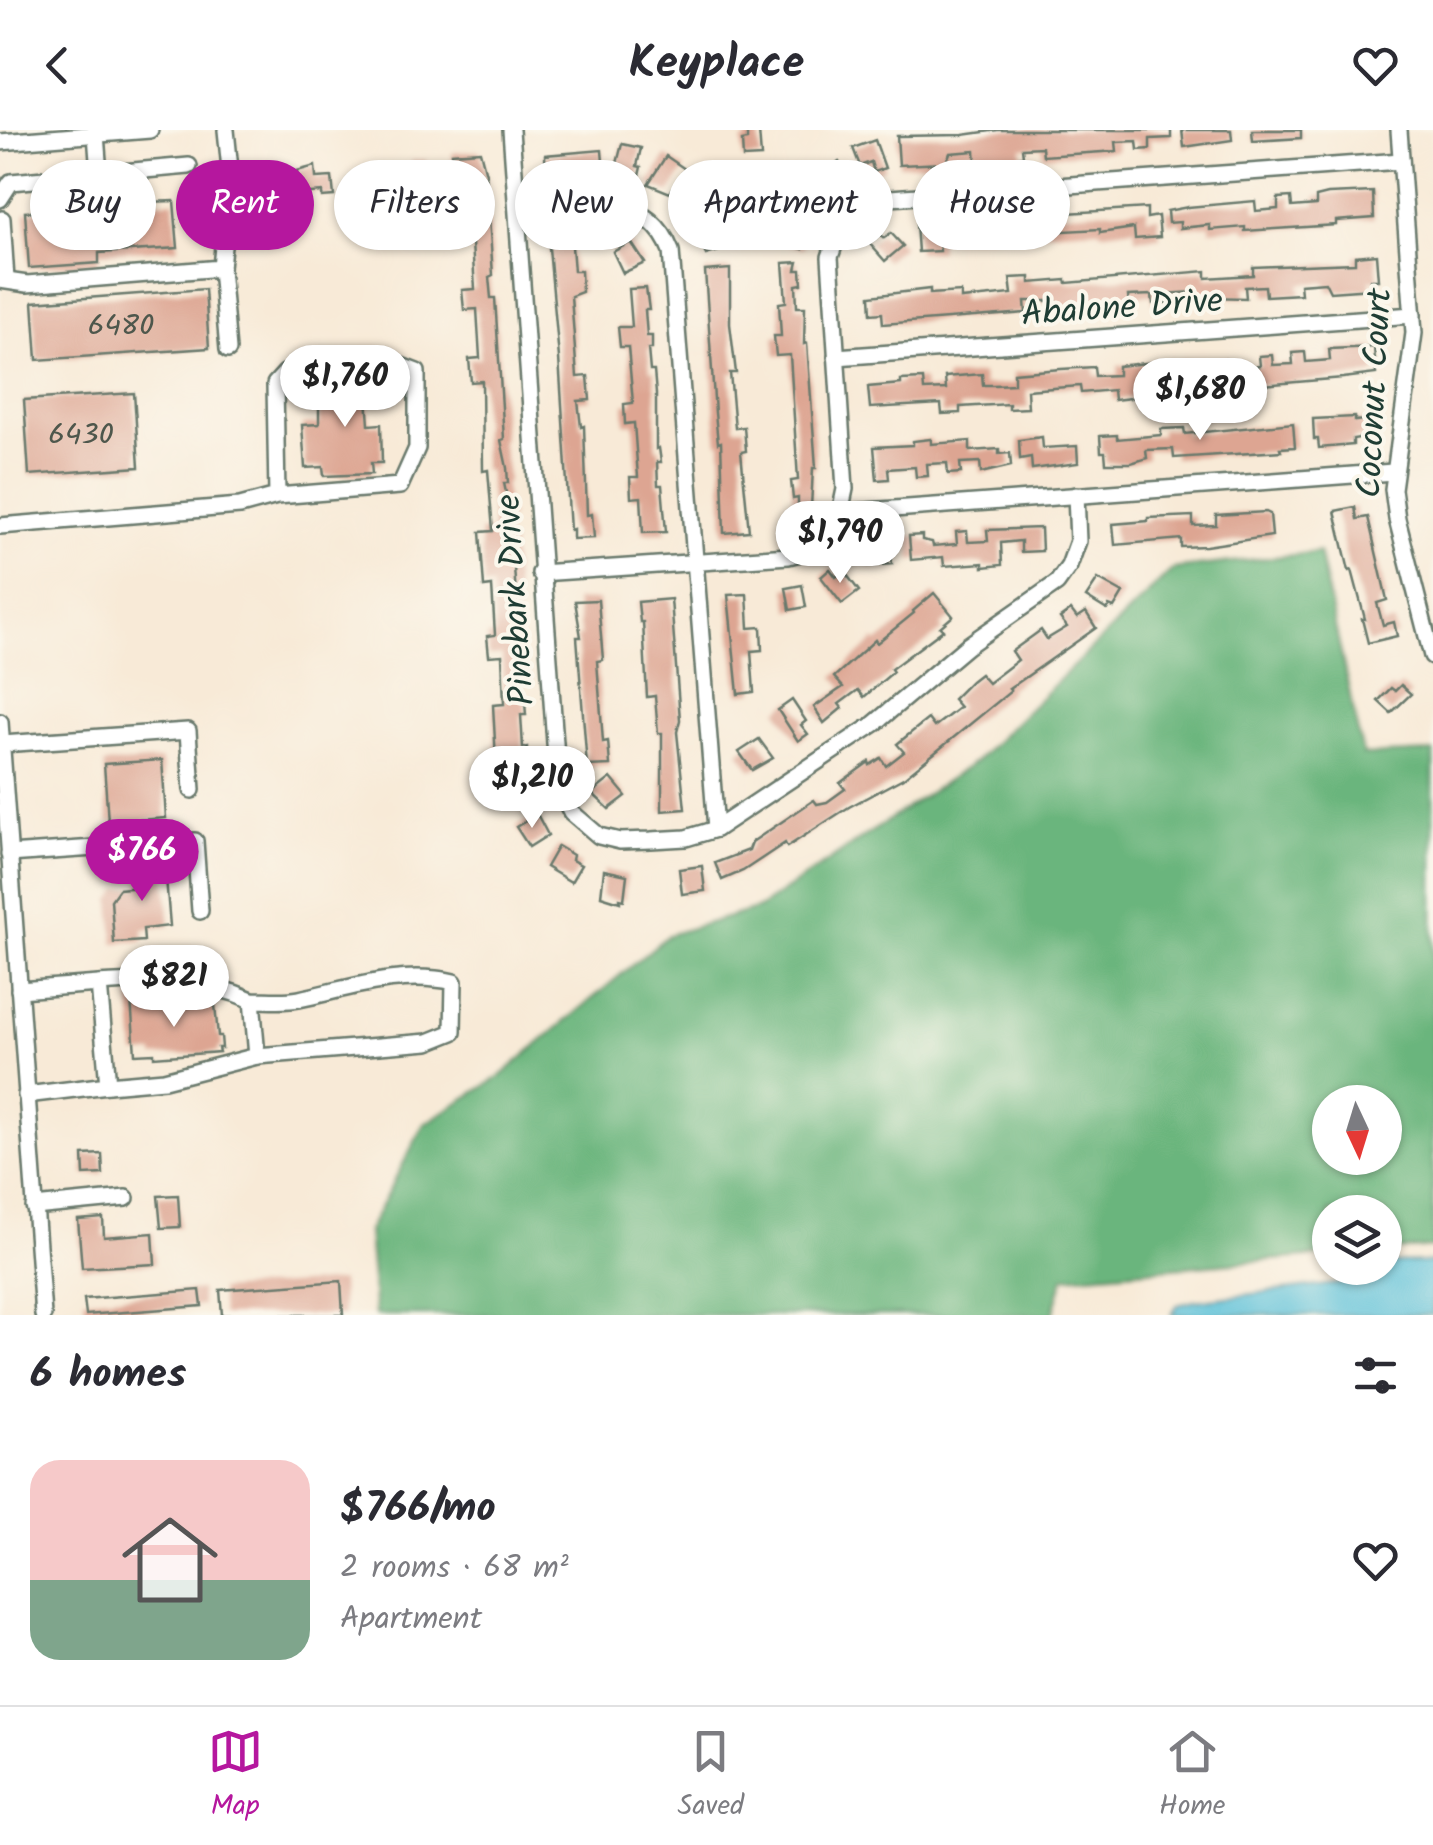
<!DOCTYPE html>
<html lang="en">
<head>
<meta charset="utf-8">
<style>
  body { margin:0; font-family:Kalam,sans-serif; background:#f2f2f3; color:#2b2b33; height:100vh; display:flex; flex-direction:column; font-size:38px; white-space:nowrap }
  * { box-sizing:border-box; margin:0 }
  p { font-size:32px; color:#7c7c81 }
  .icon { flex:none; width:55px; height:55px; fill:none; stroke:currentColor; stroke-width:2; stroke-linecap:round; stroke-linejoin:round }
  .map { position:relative; height:1185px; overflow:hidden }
  .panel { display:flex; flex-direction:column; background:#fff; flex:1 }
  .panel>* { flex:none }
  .guide { position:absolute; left:30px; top:30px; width:1375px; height:90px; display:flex; gap:20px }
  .needle { width:65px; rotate:176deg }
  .fabs { position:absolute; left:1312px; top:955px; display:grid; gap:20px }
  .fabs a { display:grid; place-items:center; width:90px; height:90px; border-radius:50%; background:#fff; box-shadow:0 2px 8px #0004; font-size:50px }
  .price { position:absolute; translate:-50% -85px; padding:0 22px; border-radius:35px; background:#fff; color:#222; font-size:32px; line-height:65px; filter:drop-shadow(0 2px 5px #0008) }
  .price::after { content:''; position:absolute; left:50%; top:60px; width:30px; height:22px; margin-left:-15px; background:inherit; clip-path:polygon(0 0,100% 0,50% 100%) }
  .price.active { background:#b5179e; color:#fff }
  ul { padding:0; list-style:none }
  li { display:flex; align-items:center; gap:30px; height:250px; padding:0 30px }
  li span { display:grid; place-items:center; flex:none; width:280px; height:200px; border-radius:30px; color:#555 }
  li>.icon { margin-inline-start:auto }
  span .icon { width:120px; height:120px; fill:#fffc; stroke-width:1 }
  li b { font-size:42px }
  h2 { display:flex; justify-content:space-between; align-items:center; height:120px; padding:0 30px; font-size:42px }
  .chip { padding:0 35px; border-radius:45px; background:#fff; box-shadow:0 2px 8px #0004; font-size:35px; line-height:90px }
  .chip.active { background:#b5179e; color:#fff }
  header { display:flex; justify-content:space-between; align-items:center; height:130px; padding:0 30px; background:#fff; font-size:45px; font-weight:700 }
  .tabs { display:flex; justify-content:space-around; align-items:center; height:140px; border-top:2px solid #e1e1e2; background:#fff; font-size:28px; color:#7c7c81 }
  .tabs a { display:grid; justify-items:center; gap:5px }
  .tabs .active { color:#b5179e }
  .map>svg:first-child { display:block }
  .forest { fill:#6ab57d; stroke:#447958; stroke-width:2.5; fill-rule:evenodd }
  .water { fill:#5ac0d8; stroke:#3c7e86; stroke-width:2.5 }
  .building { fill:#dda592 }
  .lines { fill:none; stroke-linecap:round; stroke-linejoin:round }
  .minor-casing { stroke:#6b7a6d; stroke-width:20 }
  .minor { stroke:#fff; stroke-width:15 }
  .labels { text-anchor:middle; stroke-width:8; stroke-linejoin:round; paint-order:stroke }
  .number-label { font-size:30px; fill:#4e574c }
  .street-label { font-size:35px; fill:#1f3d34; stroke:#fbf7ec }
</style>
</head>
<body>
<header><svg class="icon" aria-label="back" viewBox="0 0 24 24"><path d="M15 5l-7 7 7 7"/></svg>Keyplace<svg class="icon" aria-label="heart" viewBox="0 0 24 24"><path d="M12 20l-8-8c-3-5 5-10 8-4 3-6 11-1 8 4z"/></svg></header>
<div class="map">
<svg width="1433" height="1185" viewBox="0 0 1433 1185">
  <rect width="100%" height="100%" fill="#fbf7ec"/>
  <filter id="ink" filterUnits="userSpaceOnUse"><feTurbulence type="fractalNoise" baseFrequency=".01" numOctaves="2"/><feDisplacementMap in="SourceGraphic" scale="20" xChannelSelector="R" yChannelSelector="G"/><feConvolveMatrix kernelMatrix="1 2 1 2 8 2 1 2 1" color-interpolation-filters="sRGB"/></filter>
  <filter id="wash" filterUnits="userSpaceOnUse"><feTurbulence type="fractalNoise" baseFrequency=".0048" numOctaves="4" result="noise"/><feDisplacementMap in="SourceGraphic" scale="40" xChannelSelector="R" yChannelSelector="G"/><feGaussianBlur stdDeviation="2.25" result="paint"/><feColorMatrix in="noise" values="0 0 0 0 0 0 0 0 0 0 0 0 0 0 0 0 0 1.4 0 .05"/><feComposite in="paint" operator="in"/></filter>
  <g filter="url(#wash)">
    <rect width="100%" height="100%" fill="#f8ead7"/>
    <path class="forest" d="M1319 422 1363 625 1433 622V1117L1385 1121V1082H1330V1125L1064 1147 1053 1185H375L368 1101 424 994 498 948 668 805 759 778 976 631 1173 439ZM1330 972H1385V1028H1330Z"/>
    <polygon class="water" points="1433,1132 1433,1185 1172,1185 1177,1175 1194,1171 1342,1153 1371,1138 1385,1138 1385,1133"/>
    <g id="blocks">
      <g class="building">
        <polygon points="998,0 1171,0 1171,8 1150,9 1150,19 1138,20 1137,11 1116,12 1117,21 1043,26 1042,17 1022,18 1023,26 1011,29 976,32 975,21 950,23 946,33 899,35 897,6 963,5"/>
        <polygon points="1182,0 1231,0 1232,10 1184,17"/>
        <polygon points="1252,0 1301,0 1301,8 1253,11"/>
        <polygon points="759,1 761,27 743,28 742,11 747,10 747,3"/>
        <polygon points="875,10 885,38 874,42 871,32 860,36 853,18"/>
        <polygon points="622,14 641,18 637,36 641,37 638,50 614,45"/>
        <polygon points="602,20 604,45 546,49 545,25"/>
        <polygon points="480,21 486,44 493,145 489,147 491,168 495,168 504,309 501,310 507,338 508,353 504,353 511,387 507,388 508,410 512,410 518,492 515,493 516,514 520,514 520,547 525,573 526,585 521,585 523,618 527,617 527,653 530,653 531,668 512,668 507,629 496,630 493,575 504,574 502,525 489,526 487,506 495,505 492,456 484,457 480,402 493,401 488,340 483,341 482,251 471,252 469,229 480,228 477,179 464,180 462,160 475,159 472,113 467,113 464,90 465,43 454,43 452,23"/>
        <polygon points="666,26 685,39 670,63 648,54"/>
        <polygon points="426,30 427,52 418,53 418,57 396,59 397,71 381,72 378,39 412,36 412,31"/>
        <polygon points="839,32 853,51 843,59 837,52 834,57 824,43"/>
        <polygon points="315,36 316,48 332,47 334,66 322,67 322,62 299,64 297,41"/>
        <polygon points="812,59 825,69 814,87 799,77"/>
        <polygon points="1373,62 1374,88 1336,91 1336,95 1245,101 1245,97 1210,100 1210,95 1180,98 1180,92 1168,93 1167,81 1188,77 1255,71 1256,81 1278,79 1278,68 1291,67 1292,77 1316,75 1316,67 1328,64"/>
        <polygon points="692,63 705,81 691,92 677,76"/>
        <polygon points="174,71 178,118 99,123 99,133 29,138 25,82 87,78 87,74"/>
        <polygon points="1147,78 1147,88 1158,86 1160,107 1135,109 1134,98 1100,103 1100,99 1028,103 1027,87 1034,85"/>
        <polygon points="780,87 806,96 803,119 772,109"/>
        <polygon points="1005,87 1006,105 939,110 940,121 918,122 916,94"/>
        <polygon points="714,99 722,120 706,125 696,105"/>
        <polygon points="891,103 903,116 885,131 869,113 880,104 884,108"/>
        <polygon points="571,104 574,141 581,141 582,162 571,166 577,247 588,246 590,270 578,271 581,297 584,296 587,385 592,384 594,408 573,409 573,399 570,400 559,228 548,107"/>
        <polygon points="631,112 645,133 623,143 613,122"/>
        <polygon points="1376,124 1378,150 1370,150 1371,159 1330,162 1325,152 1300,154 1301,164 1266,166 1265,156 1245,157 1246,168 1207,167 1208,172 1195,173 1194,162 1165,164 1166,173 1153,174 1152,165 1128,166 1129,177 1056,181 1056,171 1025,171 1026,183 883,194 882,183 871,184 870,166 930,159 930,164 961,162 961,169 1012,164 1010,148 1030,147 1030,153 1066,150 1067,153 1206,141 1206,148 1253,145 1253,137 1355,133 1355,126"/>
        <polygon points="798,132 796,140 801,140 802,154 796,155 797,177 805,177 804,214 807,213 816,338 813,338 811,378 798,379 798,368 793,369 791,351 798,350 790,225 776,226 774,206 781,206 779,173 786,172 783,133"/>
        <polygon points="730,139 730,194 736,243 730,243 735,298 744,297 746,321 741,322 749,401 724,403 721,312 718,313 715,283 705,141"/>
        <polygon points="646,158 649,180 645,180 647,206 652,206 652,219 648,219 650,241 654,241 656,264 656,319 659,318 661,332 657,332 658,355 662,355 666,402 643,403 641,367 631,368 630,347 638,347 634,293 625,294 624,274 633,273 628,217 620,217 618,197 632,197 629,159"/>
        <polygon points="205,159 209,218 37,230 33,172"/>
        <polygon points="1374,217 1376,244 1343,248 1250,256 1249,251 1203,255 1203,259 1114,270 1113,260 1081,263 1080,256 1027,260 1028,278 1009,279 1009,274 960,277 960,283 942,284 941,274 870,278 868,257 901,254 901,250 923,249 924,260 946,259 945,247 982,244 983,255 994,255 1014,254 1014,243 1061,239 1094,237 1095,246 1118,245 1118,236 1156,232 1157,243 1178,241 1178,231 1190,230 1191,239 1215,238 1214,230 1225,229 1226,235 1235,234 1235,238 1260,236 1259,226 1272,225 1273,235 1293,234 1292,223 1305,222 1306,232 1330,230 1329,219"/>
        <polygon points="389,250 390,265 367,267 369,295 381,294 382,333 371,333 372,344 324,346 323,337 305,338 302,295 319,294 319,254"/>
        <polygon points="134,263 139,337 29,345 24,270"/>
        <polygon points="1355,287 1355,291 1364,290 1365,307 1353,309 1353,315 1319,318 1318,309 1314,309 1313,289"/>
        <polygon points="1293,293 1295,317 1280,318 1281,321 1174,328 1173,319 1146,320 1147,328 1131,333 1106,333 1105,322 1101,322 1100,306 1117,305 1117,309 1161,305 1161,299 1184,298 1185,304"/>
        <polygon points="1042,307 1043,318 1077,316 1078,333 1032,339 1031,327 1020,329 1019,310"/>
        <polygon points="931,309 931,314 970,311 970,321 999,319 999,324 1010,323 1011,336 981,343 980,332 960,333 961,343 948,344 947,333 927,334 928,346 916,347 915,337 888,339 889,349 877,350 874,317 913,315 913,311"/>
        <polygon points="1355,377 1357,389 1368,387 1387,470 1377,473 1383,495 1394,492 1397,506 1368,513 1362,489 1365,489 1352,440 1349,441 1335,381"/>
        <polygon points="1266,382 1270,384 1272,406 1206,416 1181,417 1181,409 1115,415 1113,394 1148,391 1148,388 1193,386 1193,396 1216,395 1216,385"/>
        <polygon points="1041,398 1042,421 1021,422 1021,411 1001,413 1002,435 983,437 983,433 944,436 943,427 911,430 909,406 922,405 922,410 932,412 933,416 957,414 956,402 967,401 968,412 988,411 987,400"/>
        <polygon points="890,407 892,434 869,436 867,409"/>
        <polygon points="830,439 836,447 844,441 859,461 842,474 821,447"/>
        <polygon points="1098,449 1123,463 1114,478 1109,476 1107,480 1086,467"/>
        <polygon points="802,455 806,477 790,480 786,458"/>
        <polygon points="934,463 953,486 940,497 943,500 891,539 893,542 864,567 858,560 839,574 842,578 824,593 814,577 843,557 834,547 875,510 877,513 914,483 913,481"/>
        <polygon points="747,464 749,498 761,497 762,520 751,521 754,562 738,564 728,465"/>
        <polygon points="671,469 680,590 677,602 685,679 662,681 662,603 658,603 655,566 647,567 643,492 640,492 638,472"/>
        <polygon points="598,470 603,530 597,531 603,612 608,611 610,635 587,636 577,507 581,507 575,471"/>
        <polygon points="1071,480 1077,488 1086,482 1096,498 1009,559 1011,561 905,647 849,677 787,717 785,713 743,741 722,750 715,733 749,720 752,712 814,670 817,674 827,672 845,659 840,653 869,632 870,635 881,628 886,636 904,622 897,614 918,597 928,589 934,597 960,577 953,569 971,551 980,544 988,553 1018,530 1012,521 1041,500 1047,509 1067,497 1060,488"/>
        <polygon points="1401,555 1411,564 1391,583 1378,571 1391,558 1395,561"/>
        <polygon points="792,570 806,591 801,595 808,604 798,611 778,580"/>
        <polygon points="759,609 773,628 752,640 739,622"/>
        <polygon points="162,630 166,688 108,692 104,634"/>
        <polygon points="611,648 626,666 609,679 592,663"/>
        <polygon points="537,684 548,705 529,717 516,697"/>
        <polygon points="558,716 573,725 572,730 581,735 571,752 546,737"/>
        <polygon points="164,724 170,796 143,799 144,811 114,813 111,770 119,759 140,757 140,751 147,743 146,726"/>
        <polygon points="702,736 705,761 682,764 679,739"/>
        <polygon points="604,740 627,745 624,770 620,769 620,772 601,766"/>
        <polygon points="150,868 151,880 215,875 218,906 221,906 222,918 218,918 219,922 154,927 154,923 135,924 131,869"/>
        <polygon points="102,1024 103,1044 84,1045 83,1025"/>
        <polygon points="178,1065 180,1097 161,1098 158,1066"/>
        <polygon points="103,1088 104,1107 153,1103 155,1134 82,1138 78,1090"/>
        <polygon points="341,1151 343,1185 222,1185 220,1160"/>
        <polygon points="200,1160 202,1176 86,1185 84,1169"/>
      </g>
    </g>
  </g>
  <g filter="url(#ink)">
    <use href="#blocks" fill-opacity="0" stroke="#6b7a6d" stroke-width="2.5"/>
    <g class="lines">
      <defs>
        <g id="minor">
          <polyline points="511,0 557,641 560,660 571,682 599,706 620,711 651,710 686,708 716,699 874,594 967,516 1057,453 1069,436 1078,411 1076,365"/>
          <polyline points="1399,0 1414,203 1393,359 1397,389 1432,526"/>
          <polyline points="96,4 99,44"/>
          <polyline points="0,12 150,0"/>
          <polyline points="0,69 11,52 189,36"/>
          <path d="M517 78C572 74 646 56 671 121L716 699"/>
          <polyline points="2,89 6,149"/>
          <polyline points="221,138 228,220"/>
          <polyline points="0,150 27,154 221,138 230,39 226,0"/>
          <polyline points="836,227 1413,185"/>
          <polyline points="840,383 845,359 830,127 837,107 849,90 869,75 890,68 1401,31"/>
          <polyline points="0,396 240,376 277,366 400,356 417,318 417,242 396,234 317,238 285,243 275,254 277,366"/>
          <path d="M540 443 789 426C814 421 829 405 840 383L1393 342"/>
          <polyline points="0,592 43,1185"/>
          <polyline points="2,614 188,601 192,660"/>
          <polyline points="9,724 195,711 200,781"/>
          <path d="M99 854C156 850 198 846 252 870L257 926 428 912 453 902 454 852C400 840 351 858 299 869 285 872 267 870 252 870"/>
          <polyline points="19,860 99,854 108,955 26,965"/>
          <polyline points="108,955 164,950 257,926"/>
          <polyline points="34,1077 126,1068"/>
        </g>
      </defs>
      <use href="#minor" class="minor-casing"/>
      <use href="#minor" class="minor"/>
    </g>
  </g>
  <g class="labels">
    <g class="number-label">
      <text x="121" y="205">6480</text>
      <text x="81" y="314">6430</text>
    </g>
    <g class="street-label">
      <text transform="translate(1122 176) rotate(-4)" y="12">Abalone Drive</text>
      <text transform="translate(1373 263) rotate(-87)" y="12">Coconut Court</text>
      <text transform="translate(514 470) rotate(-94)" y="12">Pinebark Drive</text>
    </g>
  </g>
</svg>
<div class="fabs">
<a><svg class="needle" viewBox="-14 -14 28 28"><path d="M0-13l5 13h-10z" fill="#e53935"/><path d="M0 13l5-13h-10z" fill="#7c7c81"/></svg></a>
<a><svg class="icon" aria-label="layers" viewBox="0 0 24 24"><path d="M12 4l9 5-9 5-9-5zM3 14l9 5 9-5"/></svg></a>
</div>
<b class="price" style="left:345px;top:300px">$1,760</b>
<b class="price" style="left:1200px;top:313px">$1,680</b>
<b class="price" style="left:840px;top:456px">$1,790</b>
<b class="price" style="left:532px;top:701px">$1,210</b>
<b class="price active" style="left:142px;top:774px">$766</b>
<b class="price" style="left:174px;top:900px">$821</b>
<div class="guide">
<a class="chip">Buy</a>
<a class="chip active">Rent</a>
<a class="chip">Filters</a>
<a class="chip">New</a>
<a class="chip">Apartment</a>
<a class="chip">House</a>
</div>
</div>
<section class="panel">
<h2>6 homes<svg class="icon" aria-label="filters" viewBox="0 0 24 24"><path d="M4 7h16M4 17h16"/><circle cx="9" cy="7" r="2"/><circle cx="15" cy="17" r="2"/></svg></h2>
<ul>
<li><span style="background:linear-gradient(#f6c9c9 60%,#7fa58c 0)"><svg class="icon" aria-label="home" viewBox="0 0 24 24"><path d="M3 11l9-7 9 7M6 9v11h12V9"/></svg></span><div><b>$766/mo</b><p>2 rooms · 68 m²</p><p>Apartment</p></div><svg class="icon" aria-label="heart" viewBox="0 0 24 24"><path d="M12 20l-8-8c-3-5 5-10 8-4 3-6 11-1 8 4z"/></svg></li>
</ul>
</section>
<nav class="tabs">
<a class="active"><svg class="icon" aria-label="map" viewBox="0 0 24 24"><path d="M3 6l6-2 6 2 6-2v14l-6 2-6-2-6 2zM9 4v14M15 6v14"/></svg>Map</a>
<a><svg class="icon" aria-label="saved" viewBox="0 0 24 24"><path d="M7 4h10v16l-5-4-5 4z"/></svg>Saved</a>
<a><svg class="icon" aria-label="home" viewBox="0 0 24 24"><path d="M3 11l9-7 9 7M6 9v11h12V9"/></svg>Home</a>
</nav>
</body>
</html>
